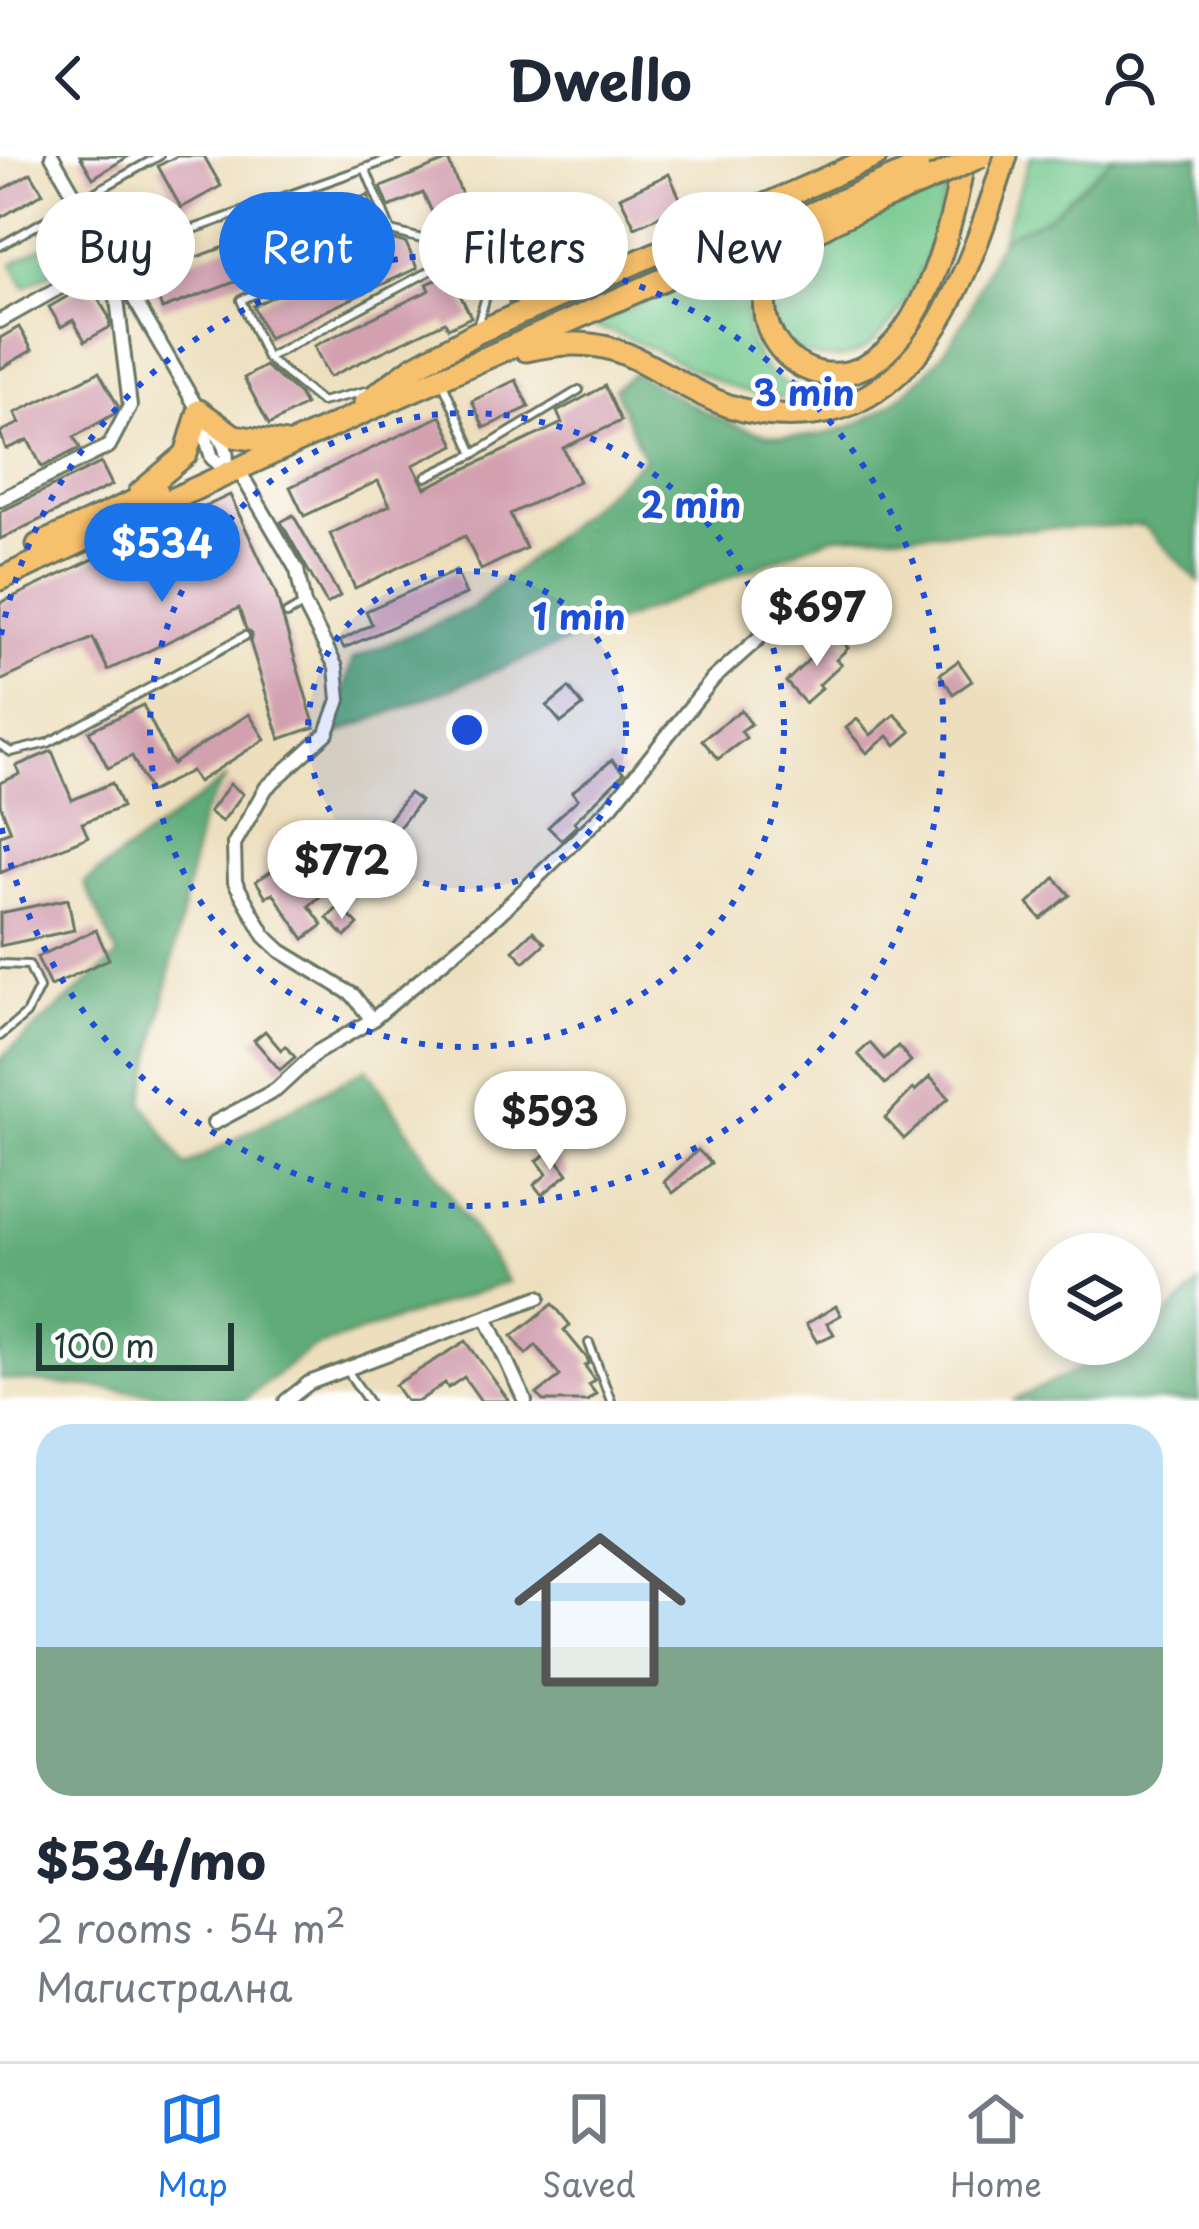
<!DOCTYPE html>
<html lang="en">
<head>
<meta charset="utf-8">
<style>
  body { margin:0; font-family:"Playpen Sans",sans-serif; background:#f6f6f7; color:#1f2937; height:100vh; display:flex; flex-direction:column; font-size:45px; white-space:nowrap }
  * { box-sizing:border-box; margin:0 }
  p { font-size:39px; color:#747a83 }
  .icon { flex:none; width:66px; height:66px; fill:none; stroke:currentColor; stroke-width:2; stroke-linecap:round; stroke-linejoin:round }
  .map { position:relative; height:1245px; overflow:hidden }
  .sheet { display:flex; flex-direction:column; background:#fff; flex:1 }
  .sheet>* { flex:none }
  .banner { position:absolute; left:36px; top:36px; width:1128px; height:108px; display:flex; gap:24px }
  .controls { position:absolute; left:1029px; top:1077px; display:grid; gap:24px }
  .controls a { display:grid; place-items:center; width:132px; height:132px; border-radius:50%; background:#fff; box-shadow:0 6px 18px #0003; font-size:60px }
  .scale { position:absolute; left:36px; bottom:30px; width:198px; box-sizing:border-box; padding-left:12px; border:6px solid #1f3d34; border-top:0; font-size:33px; line-height:42px; white-space:nowrap; color:#1f3d34; -webkit-text-stroke:9px #fff; paint-order:stroke }
  .price { position:absolute; translate:-50% -102px; padding:0 27px; border-radius:42px; background:#fff; color:#222; font-size:39px; line-height:78px; filter:drop-shadow(0 3px 6px #0008) }
  .price::after { content:''; position:absolute; left:50%; top:72px; width:36px; height:27px; margin-left:-18px; background:inherit; clip-path:polygon(0 0,100% 0,50% 100%) }
  .price.active { background:#1a73e8; color:#fff }
  ul { padding:0; list-style:none }
  li { display:grid; align-content:center; gap:24px; height:636px; padding:0 36px }
  li span { display:grid; place-items:center; height:372px; border-radius:36px; color:#555 }
  li>.icon { margin-inline-start:auto }
  span .icon { width:216px; height:216px; fill:#fffc; stroke-width:1 }
  li b { font-size:51px }
  .pill { padding:0 42px; border-radius:54px; background:#fff; box-shadow:0 6px 18px #0003; font-size:42px; line-height:108px }
  .pill.active { background:#1a73e8; color:#fff }
  header { display:flex; justify-content:space-between; align-items:center; height:156px; padding:0 36px; background:#fff; font-size:54px; font-weight:700 }
  .menu { display:flex; justify-content:space-around; align-items:center; height:168px; border-top:3px solid #e0e1e3; background:#fff; font-size:33px; color:#747a83 }
  .menu a { display:grid; justify-items:center; gap:6px }
  .menu .active { color:#1a73e8 }
  .map>svg:first-child { display:block }
  .green { fill:#73c88c; stroke:#498260; stroke-width:3 }
  .forest { fill:#5eac78; stroke:#3e7456; stroke-width:3 }
  .building { fill:#d3a0b0 }
  .lines { fill:none; stroke-linecap:round; stroke-linejoin:round }
  .service-casing { stroke:#677664; stroke-width:12 }
  .minor-casing { stroke:#677664; stroke-width:18 }
  .primary-casing { stroke:#677664; stroke-width:27 }
  .service { stroke:#fff; stroke-width:6 }
  .minor { stroke:#fff; stroke-width:12 }
  .primary { stroke:#f7c06c; stroke-width:21 }
  .primary-bridge-casing { stroke:#677664; stroke-width:27; stroke-linecap:butt }
  .primary-bridge { stroke:#f7c06c; stroke-width:21 }
  .ring { fill:none; stroke:#1d4ed8; stroke-width:6; stroke-dasharray:6 12 }
  .centre { fill:#1d4ed8; stroke:#fff; stroke-width:6 }
  .ring-label { font-size:36px; text-anchor:middle; font-weight:bold; fill:#1d4ed8; stroke:#fff; stroke-width:9; stroke-linejoin:round; paint-order:stroke }
</style>
</head>
<body>
<header><svg class="icon" aria-label="back" viewBox="0 0 24 24"><path d="M15 5l-7 7 7 7"/></svg>Dwello<svg class="icon" aria-label="person" viewBox="0 0 24 24"><circle cx="12" cy="8" r="4"/><path d="M4 21q1-7 8-7t8 7"/></svg></header>
<div class="map">
<svg width="1199" height="1245" viewBox="0 0 1199 1245">
  <rect width="100%" height="100%" fill="#fff"/>
  <filter id="ink" filterUnits="userSpaceOnUse"><feTurbulence type="fractalNoise" baseFrequency=".00833" numOctaves="2"/><feDisplacementMap in="SourceGraphic" scale="24" xChannelSelector="R" yChannelSelector="G"/><feConvolveMatrix kernelMatrix="1 2 1 2 8 2 1 2 1" color-interpolation-filters="sRGB"/></filter>
  <filter id="wash" filterUnits="userSpaceOnUse"><feTurbulence type="fractalNoise" baseFrequency=".004" numOctaves="4" result="noise"/><feDisplacementMap in="SourceGraphic" scale="48" xChannelSelector="R" yChannelSelector="G"/><feGaussianBlur stdDeviation="2.7" result="paint"/><feColorMatrix in="noise" values="0 0 0 0 0 0 0 0 0 0 0 0 0 0 0 0 0 1.4 0 .05"/><feComposite in="paint" operator="in"/></filter>
  <g filter="url(#wash)">
    <rect width="100%" height="100%" fill="#eddfbd"/>
    <g class="green">
      <polygon points="1031,0 1114,0 1046,62 1001,84"/>
      <path d="M948 23C937 79 915 152 870 189 841 213 790 204 775 168 770 157 774 135 775 122L812 84Z"/>
      <polygon points="70,76 83,99 25,131 12,108"/>
      <path d="M757 93 764 98C740 134 737 186 772 219 789 234 813 235 834 237 736 262 680 193 592 170Z"/>
    </g>
    <g class="forest">
      <path d="M1114 0H1199V426L1143 369 834 380 331 580 353 503 472 452 644 303 614 232 634 217C674 238 714 265 757 276 846 299 924 237 965 163 978 139 984 110 999 88 1008 74 1032 71 1046 62 1070 45 1092 20 1114 0Z"/>
      <polygon points="227,621 202,659 143,946 185,1010 367,912 508,1126 310,1193 243,1245 0,1223 0,903 118,800 84,727"/>
      <polygon points="1199,1128 1199,1245 1012,1245 1131,1188 1140,1188"/>
    </g>
    <g id="blocks">
      <g class="building">
        <polygon points="80,0 129,0 93,22"/>
        <polygon points="177,0 204,0 221,30 181,52 158,10"/>
        <polygon points="448,4 474,69 444,81 423,37 389,51 381,31"/>
        <polygon points="31,17 43,37 0,62 0,35"/>
        <polygon points="669,18 683,49 635,71 620,41"/>
        <polygon points="368,39 378,73 162,153 150,118"/>
        <polygon points="395,84 406,87 417,112 268,182 253,150"/>
        <polygon points="533,90 551,108 563,98 575,109 558,124 509,146 505,110"/>
        <polygon points="450,118 471,161 448,172 445,166 329,221 314,190 430,134 427,128"/>
        <polygon points="89,128 109,161 110,171 85,185 73,164 61,171 49,151"/>
        <polygon points="19,171 32,194 0,213 0,182"/>
        <polygon points="265,210 299,238 305,249 269,269 244,222"/>
        <polygon points="99,216 118,250 114,258 74,281 80,292 42,311 28,284 6,293 0,276 20,267 15,257"/>
        <polygon points="516,224 529,251 484,272 472,245"/>
        <polygon points="605,230 621,265 563,292 579,325 510,358 526,392 481,414 465,380 355,432 330,378 390,349 378,325 304,360 290,331 441,260 455,289 413,309 425,332 562,267 557,256"/>
        <polygon points="101,307 112,329 0,383 0,356"/>
        <polygon points="230,339 275,435 315,571 280,583 250,486 252,478 246,473 239,452 108,514 93,482 0,525 0,447"/>
        <polygon points="293,359 340,440 327,448 281,366"/>
        <polygon points="456,415 466,438 344,492 340,485 372,468 366,455"/>
        <polygon points="835,478 848,492 836,504 841,508 819,529 822,532 805,547 786,526"/>
        <polygon points="958,505 972,525 953,538 940,518"/>
        <polygon points="569,532 583,550 561,567 547,550"/>
        <polygon points="143,549 172,608 249,558 265,583 198,626 191,615 150,636 132,600 108,612 89,575"/>
        <polygon points="741,554 751,568 741,575 746,582 718,603 702,584"/>
        <polygon points="895,558 911,576 896,589 888,580 867,597 846,572 857,563 871,579"/>
        <polygon points="52,595 72,644 112,627 122,651 82,667 88,681 0,717 0,679 11,675 0,648 0,627 20,618 16,610"/>
        <polygon points="612,604 624,617 574,666 577,669 561,684 548,671 578,643 572,636"/>
        <polygon points="230,628 243,638 222,666 209,656"/>
        <polygon points="409,637 420,645 398,673 387,665"/>
        <polygon points="296,700 326,735 309,750 323,769 304,783 273,737 266,741 256,725"/>
        <polygon points="1055,722 1070,739 1041,763 1028,748"/>
        <polygon points="68,743 74,774 0,790 0,757"/>
        <polygon points="340,750 358,769 345,781 327,762"/>
        <polygon points="96,774 109,803 50,830 37,801"/>
        <polygon points="533,775 545,787 524,806 513,794"/>
        <polygon points="265,875 281,894 285,890 295,901 280,914 254,884"/>
        <polygon points="870,887 884,903 898,890 911,905 885,928 858,898"/>
        <polygon points="930,921 949,942 904,983 885,962 913,933 915,935"/>
        <polygon points="550,994 568,1018 542,1039 534,1029 547,1018 537,1005"/>
        <polygon points="698,994 711,1007 673,1037 664,1026"/>
        <polygon points="553,1148 570,1169 564,1174 587,1202 589,1207 585,1210 595,1224 589,1229 596,1238 587,1245 543,1245 537,1238 560,1220 536,1189 526,1198 512,1180"/>
        <polygon points="836,1150 841,1159 827,1167 834,1178 817,1186 806,1168"/>
        <polygon points="466,1185 509,1245 481,1245 464,1221 448,1232 445,1227 419,1245 406,1245 395,1229"/>
      </g>
    </g>
  </g>
  <g filter="url(#ink)">
    <use href="#blocks" fill-opacity="0" stroke="#677664" stroke-width="3"/>
    <g class="lines">
      <defs>
        <g id="service">
          <polyline points="365,12 391,75 468,95 487,114 488,133 478,168"/>
          <polyline points="0,90 159,0"/>
          <polyline points="115,101 399,0"/>
          <polyline points="267,202 465,96"/>
          <polyline points="442,225 474,298"/>
          <polyline points="366,235 321,246 267,202 241,144 391,75"/>
          <polyline points="426,321 474,298 579,234"/>
          <polyline points="287,458 301,450"/>
          <polyline points="0,589 11,596 48,587 245,480"/>
          <polyline points="0,808 29,809 39,832 26,858 0,880"/>
          <polyline points="589,1187 611,1245"/>
          <polyline points="346,1213 368,1245"/>
        </g>
        <g id="minor">
          <polyline points="52,0 201,259"/>
          <polyline points="0,165 112,102 130,250 109,290 0,344"/>
          <polyline points="200,262 212,302 228,315"/>
          <path d="M214 274C226 288 233 305 219 320"/>
          <polyline points="238,313 297,414 304,448 336,511 339,544 327,577 266,632 234,688 235,726 265,780 281,795 353,839 372,864"/>
          <polyline points="214,967 276,934 316,897 372,864 497,760 611,650 713,523 759,482 805,425"/>
          <polyline points="487,1163 525,1245"/>
          <polyline points="286,1245 309,1227 539,1141"/>
        </g>
        <g id="primary">
          <path d="M933 22C887 43 813 66 781 104 733 162 798 245 866 210 927 178 954 63 964 0"/>
          <path d="M526 194C617 173 638 209 714 244 743 257 772 261 803 259 930 251 974 99 1006 0"/>
          <polyline points="365,247 414,211 476,177 876,0"/>
          <polyline points="140,337 186,298 199,255 234,280 286,288"/>
          <polyline points="38,389 157,335"/>
          <polyline points="0,423 305,282 942,0"/>
        </g>
      </defs>
      <use href="#service" class="service-casing"/>
      <use href="#minor" class="minor-casing"/>
      <use href="#primary" class="primary-casing"/>
      <use href="#service" class="service"/>
      <use href="#minor" class="minor"/>
      <use href="#primary" class="primary"/>
      <defs>
        <polyline id="primary-bridge" points="933,22 981,0"/>
      </defs>
      <use href="#primary-bridge" class="primary-bridge-casing"/>
      <use href="#primary-bridge" class="primary-bridge"/>
    </g>
  </g>
  <circle cx="467" cy="574" r="159" fill="#1d4ed8" fill-opacity=".12"/>
  <g class="ring">
    <circle cx="467" cy="574" r="159"/>
    <circle cx="467" cy="574" r="317"/>
    <path d="M1 479A476 476 0 1 1 1 669"/>
  </g>
  <circle cx="467" cy="574" r="18" class="centre"/>
  <g class="ring-label">
    <text x="804" y="250">3 min</text>
    <text x="691" y="362">2 min</text>
    <text x="579" y="474">1 min</text>
  </g>
</svg>
<div class="controls">
<a><svg class="icon" aria-label="layers" viewBox="0 0 24 24"><path d="M12 4l9 5-9 5-9-5zM3 14l9 5 9-5"/></svg></a>
</div>
<div class="scale">100 m</div>
<b class="price active" style="left:162px;top:449px">$534</b>
<b class="price" style="left:817px;top:513px">$697</b>
<b class="price" style="left:342px;top:766px">$772</b>
<b class="price" style="left:550px;top:1017px">$593</b>
<div class="banner">
<a class="pill">Buy</a>
<a class="pill active">Rent</a>
<a class="pill">Filters</a>
<a class="pill">New</a>
</div>
</div>
<section class="sheet">
<ul>
<li><span style="background:linear-gradient(#bfe0f5 60%,#7fa58c 0)"><svg class="icon" aria-label="home" viewBox="0 0 24 24"><path d="M3 11l9-7 9 7M6 9v11h12V9"/></svg></span><div><b>$534/mo</b><p>2 rooms · 54 m²</p><p>Магистрална</p></div></li>
</ul>
</section>
<nav class="menu">
<a class="active"><svg class="icon" aria-label="map" viewBox="0 0 24 24"><path d="M3 6l6-2 6 2 6-2v14l-6 2-6-2-6 2zM9 4v14M15 6v14"/></svg>Map</a>
<a><svg class="icon" aria-label="saved" viewBox="0 0 24 24"><path d="M7 4h10v16l-5-4-5 4z"/></svg>Saved</a>
<a><svg class="icon" aria-label="home" viewBox="0 0 24 24"><path d="M3 11l9-7 9 7M6 9v11h12V9"/></svg>Home</a>
</nav>
</body>
</html>
